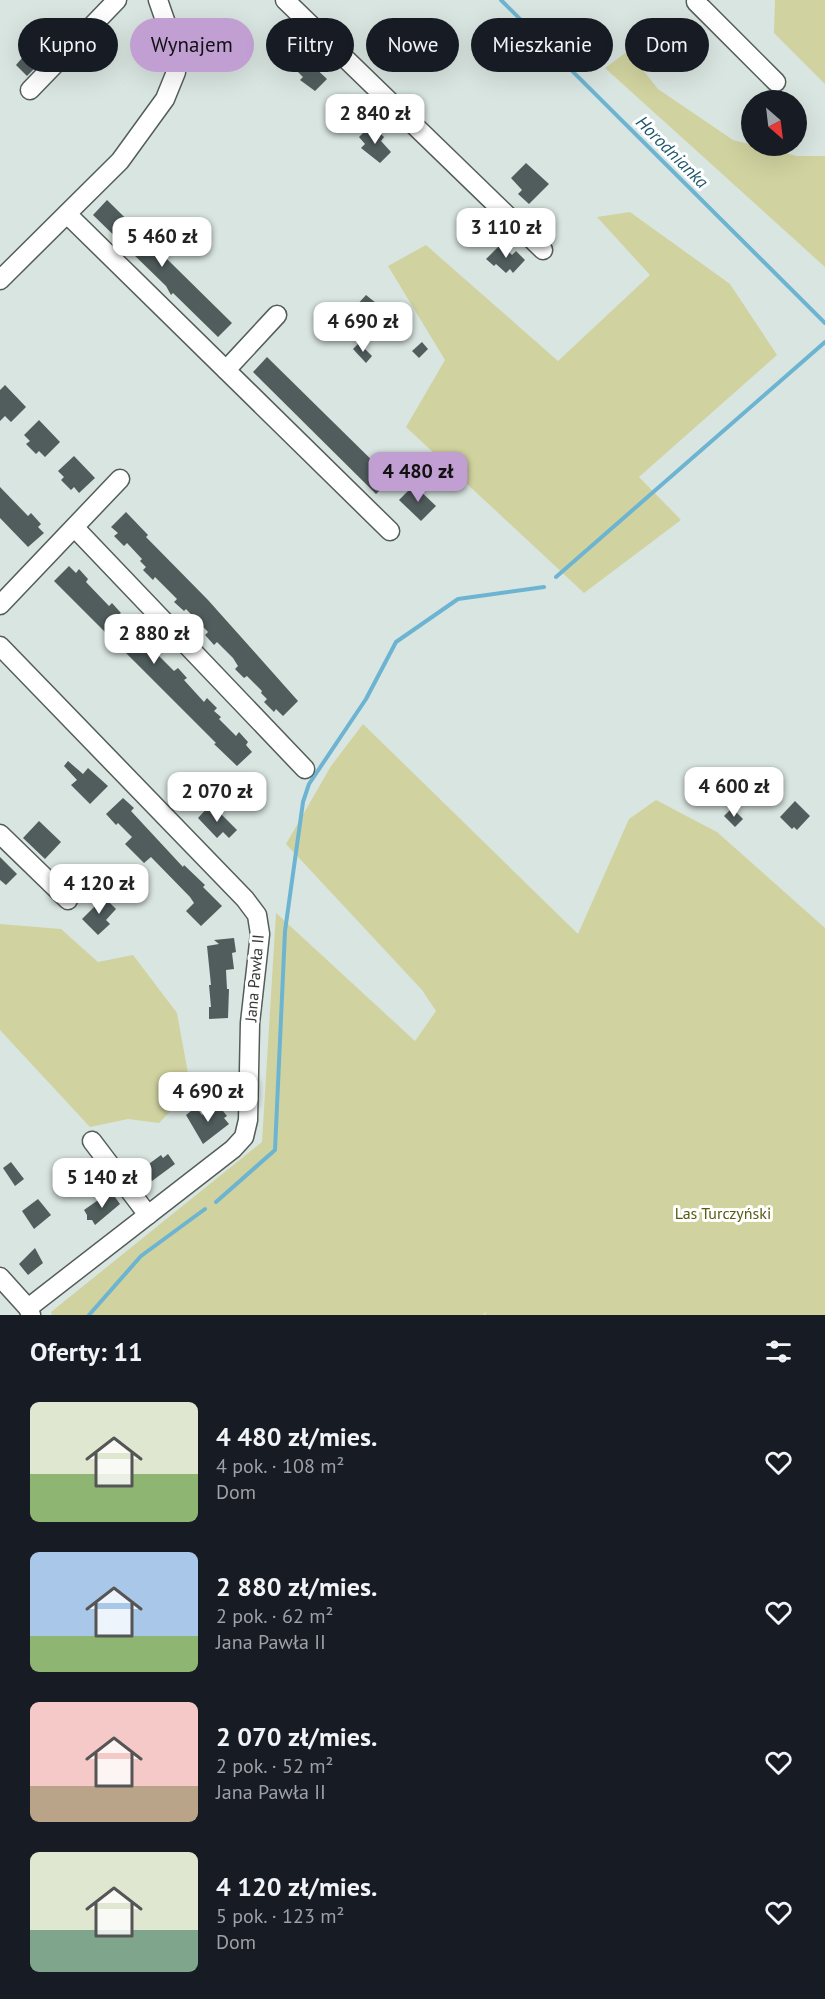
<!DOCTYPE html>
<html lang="pl">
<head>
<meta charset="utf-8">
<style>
  body { margin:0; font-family:"PT Sans",sans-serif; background:#20242c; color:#f1f3f6; height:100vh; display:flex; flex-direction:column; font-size:22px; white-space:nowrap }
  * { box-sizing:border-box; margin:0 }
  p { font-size:20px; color:#9ea1a6 }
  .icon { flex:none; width:33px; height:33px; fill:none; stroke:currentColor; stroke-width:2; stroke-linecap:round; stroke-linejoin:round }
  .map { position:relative; height:1315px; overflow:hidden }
  .side { display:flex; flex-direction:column; background:#171b24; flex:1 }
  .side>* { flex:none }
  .top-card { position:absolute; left:18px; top:18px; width:789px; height:54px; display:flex; gap:12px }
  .needle { width:39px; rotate:152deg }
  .buttons { position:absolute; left:741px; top:90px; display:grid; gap:12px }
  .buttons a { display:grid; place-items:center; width:66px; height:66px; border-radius:50%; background:#171b24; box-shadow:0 6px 24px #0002; font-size:30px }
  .price { position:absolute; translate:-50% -51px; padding:0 14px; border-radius:12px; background:#fff; color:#222; font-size:20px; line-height:39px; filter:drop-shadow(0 2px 3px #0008) }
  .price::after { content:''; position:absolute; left:50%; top:36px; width:18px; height:14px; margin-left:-9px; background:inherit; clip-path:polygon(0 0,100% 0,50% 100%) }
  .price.on { background:#c19fd3; color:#111 }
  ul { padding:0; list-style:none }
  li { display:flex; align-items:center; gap:18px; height:150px; padding:0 30px }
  li span { display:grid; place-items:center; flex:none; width:168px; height:120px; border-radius:9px; color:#555 }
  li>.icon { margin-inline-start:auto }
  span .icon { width:72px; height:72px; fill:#fffc; stroke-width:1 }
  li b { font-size:26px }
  h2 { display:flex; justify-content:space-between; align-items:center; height:72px; padding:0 30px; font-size:26px }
  .tag { padding:0 21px; border-radius:27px; background:#171b24; box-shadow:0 6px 24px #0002; font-size:21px; line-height:54px }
  .tag.on { background:#c19fd3; color:#111 }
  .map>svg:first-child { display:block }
  .green { fill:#d0d39f }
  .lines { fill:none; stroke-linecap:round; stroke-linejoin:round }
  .stream { stroke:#6db4d2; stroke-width:4 }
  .building { fill:#515d5d }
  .minor-casing { stroke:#545e59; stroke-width:21 }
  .minor { stroke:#fff; stroke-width:18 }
  .labels { text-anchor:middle; stroke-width:6; stroke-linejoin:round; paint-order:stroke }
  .street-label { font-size:16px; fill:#363a38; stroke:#fff }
  .park-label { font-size:16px; fill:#585910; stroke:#fff }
  .water-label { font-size:18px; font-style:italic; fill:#1e576d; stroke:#fff }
</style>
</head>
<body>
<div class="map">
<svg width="825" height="1315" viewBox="0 0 825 1315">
  <rect width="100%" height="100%" fill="#d9e5e0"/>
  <g class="green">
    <polygon points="775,0 825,0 825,84 774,33"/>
    <polygon points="628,51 658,89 733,140 797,156 825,156 825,267 605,68"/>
    <polygon points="630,212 730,284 777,355 639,477 681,520 584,593 406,427 445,360 388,266 426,245 558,361 650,275 597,217"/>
    <polygon points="363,724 578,934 629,819 656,800 717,832 825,928 825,1315 485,1315 487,1311 483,1315 52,1315 51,1312 262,1142 276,913 415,1041 436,1011 422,990 286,844 331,766"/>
    <polygon points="0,924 61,929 98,962 133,955 177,1013 191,1090 159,1123 128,1119 90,1127 0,1030"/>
  </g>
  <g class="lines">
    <g class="stream">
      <polyline points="501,0 825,323"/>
      <polyline points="556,577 825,342"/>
      <polyline points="216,1202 275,1150 285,931 303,802 309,784 366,699 396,642 458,599 544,587"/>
      <polyline points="89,1315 141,1256 205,1209"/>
    </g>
  </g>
  <g class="building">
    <polygon points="684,28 702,44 686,62 667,46"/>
    <polygon points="28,51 41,62 27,76 16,65"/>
    <polygon points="309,62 327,79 315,91 300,80 303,77 298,72"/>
    <polygon points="368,128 373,133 377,130 384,137 381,141 391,152 380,163 361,148 365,144 359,137"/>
    <polygon points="526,163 549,184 529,204 518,194 522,190 511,178"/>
    <polygon points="107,200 232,323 218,337 173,293 171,295 166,286 93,215"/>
    <polygon points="501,244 512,255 516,251 525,260 513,273 510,269 506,273 496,264 494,266 486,259"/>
    <polygon points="366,295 381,307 369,320 355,307"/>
    <polygon points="333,316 343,325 328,340 319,330"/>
    <polygon points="422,342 428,349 419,358 412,351"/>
    <polygon points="359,343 372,356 366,363 353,349"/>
    <polygon points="267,357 391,479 376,494 253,372"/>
    <polygon points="5,385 26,407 11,422 5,416 0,421 0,390"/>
    <polygon points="39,420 60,442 45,457 39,451 36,454 26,444 30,441 24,435"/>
    <polygon points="74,456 95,478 79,493 74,487 71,490 61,480 64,477 58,471"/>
    <polygon points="414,485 436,506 421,521 399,500"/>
    <polygon points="0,487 28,516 31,513 41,524 38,527 44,533 28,547 0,518"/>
    <polygon points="126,512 148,535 146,537 208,600 298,701 283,716 276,709 274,712 264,702 267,699 261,693 262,691 247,676 244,678 235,669 238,666 233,658 217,642 214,645 205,635 208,632 186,609 184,611 174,602 177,599 155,577 153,580 143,570 146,567 140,561 142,559 127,543 124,546 114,536 118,533 111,527"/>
    <polygon points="69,566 76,573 79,569 88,579 86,582 109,606 112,603 121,613 118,615 141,639 144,635 153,645 151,648 174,671 178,668 187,678 184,680 204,702 207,698 217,708 214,711 221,717 219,719 236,736 239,732 248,742 246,745 252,752 237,766 214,744 216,743 54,581"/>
    <polygon points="68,761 83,774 88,768 108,786 90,804 71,785 77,780 64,766"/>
    <polygon points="123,798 134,808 131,811 183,867 184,865 205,885 203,887 222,906 201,926 186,911 194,903 190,897 151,857 144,863 125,844 132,837 118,823 116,825 106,814"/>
    <polygon points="795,801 810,816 797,830 794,827 792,829 780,817"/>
    <polygon points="211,804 237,830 229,838 223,832 217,838 198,818"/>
    <polygon points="732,808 743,819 735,827 724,816"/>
    <polygon points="39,821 61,842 45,859 23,838"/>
    <polygon points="0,857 17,874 6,885 0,880"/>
    <polygon points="93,873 103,883 94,892 84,882"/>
    <polygon points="100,893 116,909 106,920 110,924 98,935 82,919 96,905 92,901"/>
    <polygon points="234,938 236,952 232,953 234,969 226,970 227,989 229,989 228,1018 209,1019 209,1007 211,1007 209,985 211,985 207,946 219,944 214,940"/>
    <polygon points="219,1106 227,1116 224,1118 229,1124 203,1144 186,1115 196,1107 202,1115 208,1110 211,1112"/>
    <polygon points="168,1154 175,1164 152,1181 142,1169 161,1155 163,1158"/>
    <polygon points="11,1162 24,1179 15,1186 3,1168"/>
    <polygon points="112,1193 120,1204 95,1225 92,1220 87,1220 87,1215 84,1210 101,1198 103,1200"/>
    <polygon points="38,1199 51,1215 34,1229 22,1211"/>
    <polygon points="35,1248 43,1263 28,1275 19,1264"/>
  </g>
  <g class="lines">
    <defs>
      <g id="minor">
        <polyline points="285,0 543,250"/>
        <polyline points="698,0 696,2 776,82"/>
        <polyline points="30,90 117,0"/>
        <polyline points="67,214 390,531"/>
        <polyline points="0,280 120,161 165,99 176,72 175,49 158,0"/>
        <polyline points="226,370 277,315"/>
        <polyline points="75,528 305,769"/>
        <polyline points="0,605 120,479"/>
        <polyline points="0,646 245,899 257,915 260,934 250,1023 248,1120 244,1137 233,1149 28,1308"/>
        <polyline points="0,834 68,900"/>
        <polyline points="92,1141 148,1215"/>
        <polyline points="0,1277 28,1308 31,1315"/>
      </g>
    </defs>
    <use href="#minor" class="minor-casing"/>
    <use href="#minor" class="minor"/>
  </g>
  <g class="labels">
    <g class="street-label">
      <text transform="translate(254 978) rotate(-85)" y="6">Jana Pawła II</text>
    </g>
    <g class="park-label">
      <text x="723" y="1219">Las Turczyński</text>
    </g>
    <g class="water-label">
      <text transform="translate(672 152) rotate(45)" y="6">Horodnianka</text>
    </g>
  </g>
</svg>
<div class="buttons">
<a><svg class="needle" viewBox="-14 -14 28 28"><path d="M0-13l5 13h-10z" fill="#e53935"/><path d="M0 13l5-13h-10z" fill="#9ea1a6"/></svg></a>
</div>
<b class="price" style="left:375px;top:145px">2 840 zł</b>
<b class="price" style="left:506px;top:259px">3 110 zł</b>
<b class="price" style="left:162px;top:268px">5 460 zł</b>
<b class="price" style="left:363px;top:353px">4 690 zł</b>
<b class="price on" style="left:418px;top:503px">4 480 zł</b>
<b class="price" style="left:154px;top:665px">2 880 zł</b>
<b class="price" style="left:734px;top:818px">4 600 zł</b>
<b class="price" style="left:217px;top:823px">2 070 zł</b>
<b class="price" style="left:99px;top:915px">4 120 zł</b>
<b class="price" style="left:208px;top:1123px">4 690 zł</b>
<b class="price" style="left:102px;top:1209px">5 140 zł</b>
<div class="top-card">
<a class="tag">Kupno</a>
<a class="tag on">Wynajem</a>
<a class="tag">Filtry</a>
<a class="tag">Nowe</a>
<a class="tag">Mieszkanie</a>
<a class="tag">Dom</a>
</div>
</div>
<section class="side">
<h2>Oferty: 11<svg class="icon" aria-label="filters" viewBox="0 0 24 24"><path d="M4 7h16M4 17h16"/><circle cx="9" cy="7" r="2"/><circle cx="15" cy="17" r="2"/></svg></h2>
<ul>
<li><span style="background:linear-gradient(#dfe7d0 60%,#8fb573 0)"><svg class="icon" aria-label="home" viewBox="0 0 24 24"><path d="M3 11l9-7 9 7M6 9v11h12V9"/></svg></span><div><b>4 480 zł/mies.</b><p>4 pok. · 108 m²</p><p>Dom</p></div><svg class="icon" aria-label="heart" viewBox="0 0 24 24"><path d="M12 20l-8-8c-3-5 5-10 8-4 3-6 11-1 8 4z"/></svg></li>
<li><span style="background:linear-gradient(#a9c7e8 70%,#8fb573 0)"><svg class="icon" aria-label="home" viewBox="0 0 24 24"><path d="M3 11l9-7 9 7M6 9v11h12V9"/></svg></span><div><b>2 880 zł/mies.</b><p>2 pok. · 62 m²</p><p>Jana Pawła II</p></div><svg class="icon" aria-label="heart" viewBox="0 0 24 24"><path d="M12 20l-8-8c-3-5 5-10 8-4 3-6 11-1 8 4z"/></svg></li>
<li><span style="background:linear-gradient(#f6c9c9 70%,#b9a48a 0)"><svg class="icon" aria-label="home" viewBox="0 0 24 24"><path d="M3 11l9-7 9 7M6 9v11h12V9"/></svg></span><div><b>2 070 zł/mies.</b><p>2 pok. · 52 m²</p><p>Jana Pawła II</p></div><svg class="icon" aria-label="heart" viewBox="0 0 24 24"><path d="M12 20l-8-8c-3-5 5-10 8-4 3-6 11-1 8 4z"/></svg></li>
<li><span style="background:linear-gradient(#dfe7d0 65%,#7fa58c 0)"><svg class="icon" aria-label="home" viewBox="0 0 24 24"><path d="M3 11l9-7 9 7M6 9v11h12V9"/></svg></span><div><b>4 120 zł/mies.</b><p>5 pok. · 123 m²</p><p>Dom</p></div><svg class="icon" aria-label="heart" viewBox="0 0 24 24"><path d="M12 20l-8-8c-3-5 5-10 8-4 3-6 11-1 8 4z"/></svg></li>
</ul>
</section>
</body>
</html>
